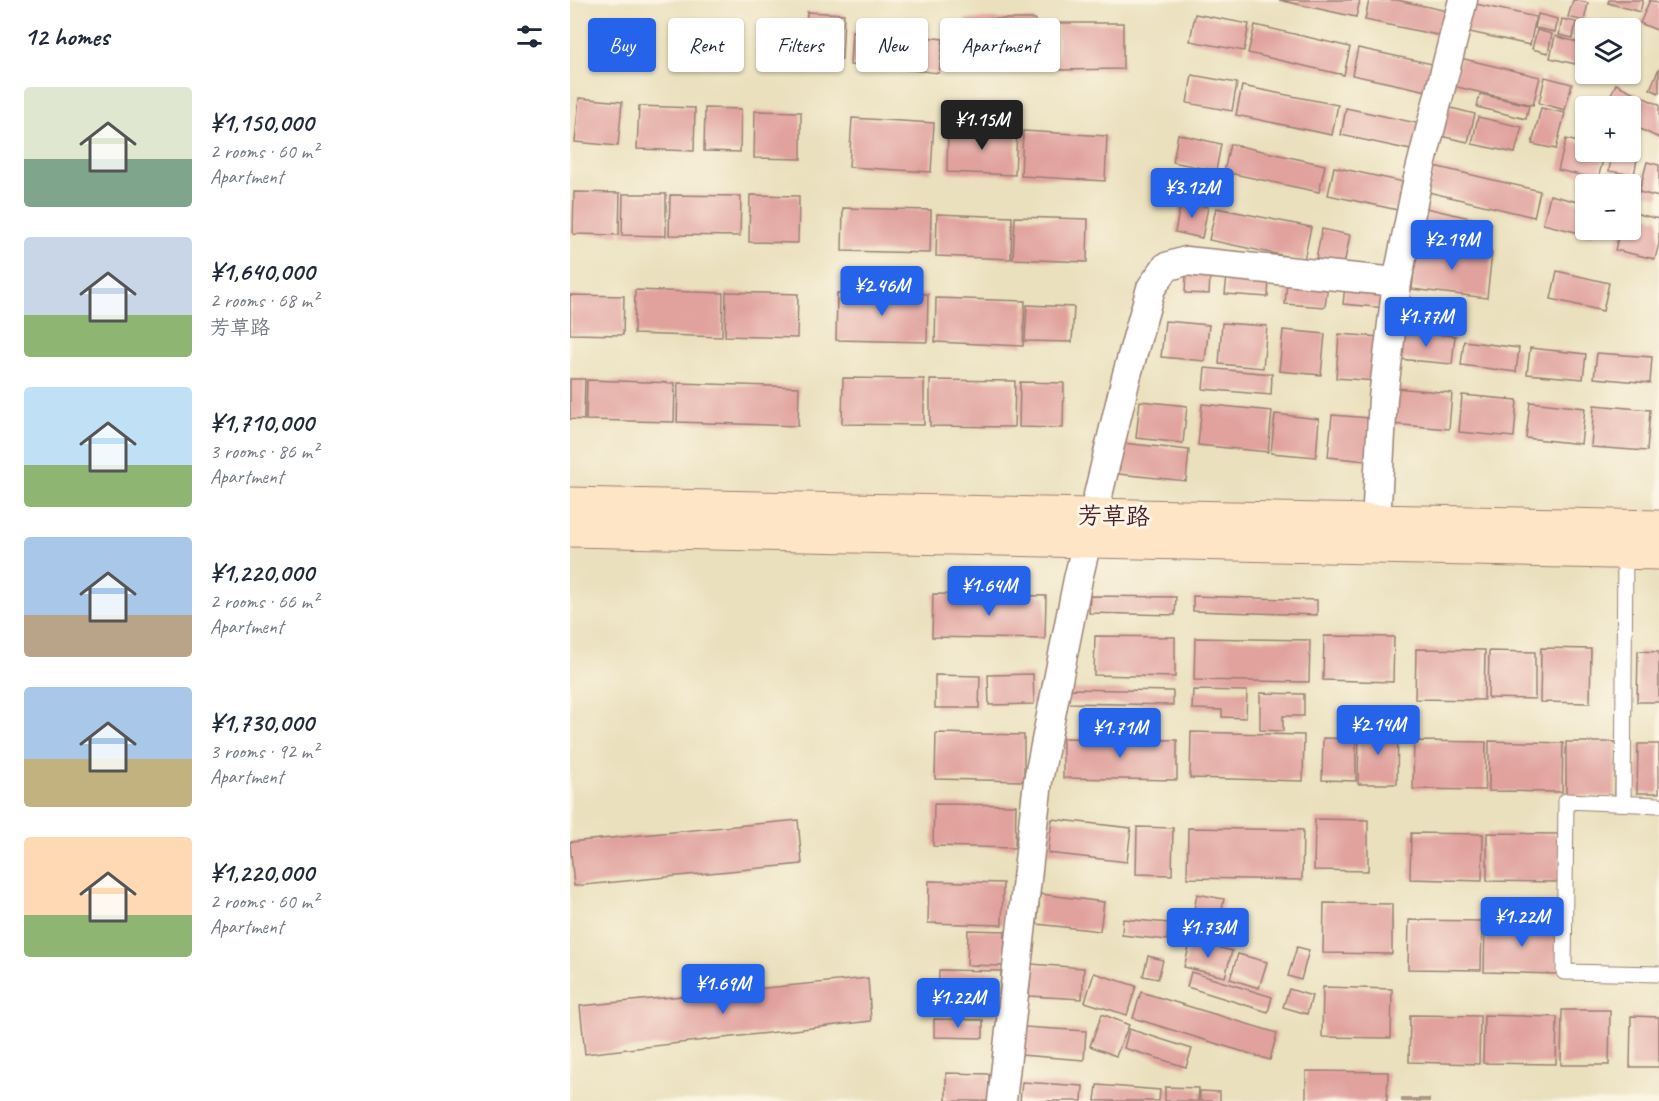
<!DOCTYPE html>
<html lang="en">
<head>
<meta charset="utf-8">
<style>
  body { margin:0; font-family:Caveat,"LXGW WenKai TC",sans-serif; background:#f2f2f3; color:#1f2937; height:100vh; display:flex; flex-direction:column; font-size:22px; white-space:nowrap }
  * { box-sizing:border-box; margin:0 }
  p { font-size:20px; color:#747a83 }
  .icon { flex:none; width:33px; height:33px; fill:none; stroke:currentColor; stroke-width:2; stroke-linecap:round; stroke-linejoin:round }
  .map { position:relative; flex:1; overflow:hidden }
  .panel { display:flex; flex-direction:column; background:#fff; width:570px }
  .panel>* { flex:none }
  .guide { position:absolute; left:18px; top:18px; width:570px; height:54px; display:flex; gap:12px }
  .tools { position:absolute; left:1005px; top:18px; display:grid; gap:12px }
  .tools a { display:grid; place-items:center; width:66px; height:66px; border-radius:6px; background:#fff; box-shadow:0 2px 4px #0004; font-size:30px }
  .price { position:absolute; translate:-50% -51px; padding:0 14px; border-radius:6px; background:#2563eb; color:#fff; font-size:20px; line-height:39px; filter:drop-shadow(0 2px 3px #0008) }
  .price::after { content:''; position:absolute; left:50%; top:36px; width:18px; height:14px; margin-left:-9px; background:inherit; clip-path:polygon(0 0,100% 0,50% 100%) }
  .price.current { background:#222; color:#fff }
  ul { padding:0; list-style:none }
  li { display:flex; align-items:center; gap:18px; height:150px; padding:0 24px }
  li span { display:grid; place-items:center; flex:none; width:168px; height:120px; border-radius:6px; color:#555 }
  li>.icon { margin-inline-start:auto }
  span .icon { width:72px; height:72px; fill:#fffc; stroke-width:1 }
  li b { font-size:26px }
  h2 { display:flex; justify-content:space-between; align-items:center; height:72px; padding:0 24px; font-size:26px }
  .chip { padding:0 21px; border-radius:6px; background:#fff; box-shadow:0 2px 4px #0004; font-size:21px; line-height:54px }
  .chip.current { background:#2563eb; color:#fff }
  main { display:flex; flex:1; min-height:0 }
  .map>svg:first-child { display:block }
  .building { fill:#e1a29e }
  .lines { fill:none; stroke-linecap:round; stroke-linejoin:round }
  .lane-casing { stroke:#9a8074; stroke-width:17 }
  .street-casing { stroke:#9a8074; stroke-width:31 }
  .secondary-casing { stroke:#9a8074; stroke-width:35 }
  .lane { stroke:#fff; stroke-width:15 }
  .street { stroke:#fff; stroke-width:28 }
  .secondary { stroke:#fde5c5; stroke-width:33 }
  .labels { text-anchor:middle; stroke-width:6; stroke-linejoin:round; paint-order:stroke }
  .street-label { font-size:24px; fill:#4a1f2b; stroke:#fcf5e5 }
</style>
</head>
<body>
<main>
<section class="panel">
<h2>12 homes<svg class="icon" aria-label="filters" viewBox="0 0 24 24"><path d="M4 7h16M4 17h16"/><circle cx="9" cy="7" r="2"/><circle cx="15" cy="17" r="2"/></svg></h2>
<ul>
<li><span style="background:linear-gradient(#dfe7d0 60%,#7fa58c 0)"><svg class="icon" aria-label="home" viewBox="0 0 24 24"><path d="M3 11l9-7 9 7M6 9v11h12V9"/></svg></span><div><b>¥1,150,000</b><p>2 rooms · 60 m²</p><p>Apartment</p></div></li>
<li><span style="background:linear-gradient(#c9d6e8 65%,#8fb573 0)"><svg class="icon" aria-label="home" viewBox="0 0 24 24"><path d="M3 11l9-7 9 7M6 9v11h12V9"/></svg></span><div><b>¥1,640,000</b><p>2 rooms · 68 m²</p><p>芳草路</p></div></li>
<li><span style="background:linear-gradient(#bfe0f5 65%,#8fb573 0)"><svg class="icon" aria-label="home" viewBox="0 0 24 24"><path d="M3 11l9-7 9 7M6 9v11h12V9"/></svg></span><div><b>¥1,710,000</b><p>3 rooms · 86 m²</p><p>Apartment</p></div></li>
<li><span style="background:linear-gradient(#a9c7e8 65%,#b9a48a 0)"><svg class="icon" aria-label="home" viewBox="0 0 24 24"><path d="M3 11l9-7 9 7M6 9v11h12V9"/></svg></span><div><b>¥1,220,000</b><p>2 rooms · 66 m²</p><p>Apartment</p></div></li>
<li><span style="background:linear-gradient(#a9c7e8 60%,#c2b280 0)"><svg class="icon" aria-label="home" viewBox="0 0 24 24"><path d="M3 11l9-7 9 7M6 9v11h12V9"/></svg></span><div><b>¥1,730,000</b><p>3 rooms · 92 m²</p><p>Apartment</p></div></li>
<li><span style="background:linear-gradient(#ffd9b3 65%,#8fb573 0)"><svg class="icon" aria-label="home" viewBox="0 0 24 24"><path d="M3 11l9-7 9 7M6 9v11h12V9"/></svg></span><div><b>¥1,220,000</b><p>2 rooms · 60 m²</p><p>Apartment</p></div></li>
</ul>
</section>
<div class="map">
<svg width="1089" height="1101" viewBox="0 0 1089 1101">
  <rect width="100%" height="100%" fill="#fcf5e5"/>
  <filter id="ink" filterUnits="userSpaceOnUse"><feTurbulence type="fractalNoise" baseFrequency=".0167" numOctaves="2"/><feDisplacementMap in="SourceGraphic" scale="12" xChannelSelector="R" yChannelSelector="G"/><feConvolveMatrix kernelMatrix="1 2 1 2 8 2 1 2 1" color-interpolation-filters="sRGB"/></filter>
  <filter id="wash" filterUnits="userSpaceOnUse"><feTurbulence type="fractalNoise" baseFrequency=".008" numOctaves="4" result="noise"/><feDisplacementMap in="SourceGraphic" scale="24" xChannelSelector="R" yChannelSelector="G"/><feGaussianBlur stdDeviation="1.35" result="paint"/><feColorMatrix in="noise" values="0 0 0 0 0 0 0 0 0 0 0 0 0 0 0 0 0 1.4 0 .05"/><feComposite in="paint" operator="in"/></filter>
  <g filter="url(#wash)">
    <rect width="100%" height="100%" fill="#eae0bd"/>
    <g id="blocks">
      <g class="building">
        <polygon points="709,0 790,0 786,17"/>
        <polygon points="799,0 827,0 882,12 877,37 795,20"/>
        <polygon points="1003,0 1018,3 1014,21 998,17"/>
        <polygon points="1039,0 1073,0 1070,12 1038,3"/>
        <polygon points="1080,0 1089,4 1089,31 1070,23"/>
        <polygon points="901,3 966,17 960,45 895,31"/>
        <polygon points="237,12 274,14 272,59 234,57"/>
        <polygon points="625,14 679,24 674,51 620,41"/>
        <polygon points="968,14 988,19 985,32 965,28"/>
        <polygon points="395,19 465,19 464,70 395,69"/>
        <polygon points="992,19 1006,22 1003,38 989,35"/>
        <polygon points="488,23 553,23 553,69 488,70"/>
        <polygon points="685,25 780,47 774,75 678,53"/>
        <polygon points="967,30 982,34 978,53 962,49"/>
        <polygon points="282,31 316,33 315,67 280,65"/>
        <polygon points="337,35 373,39 369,73 333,69"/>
        <polygon points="985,36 1010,43 1005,64 980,58"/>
        <polygon points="788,48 867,65 862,92 782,75"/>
        <polygon points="890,58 970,77 963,105 883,86"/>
        <polygon points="1089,68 1089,93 1080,89"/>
        <polygon points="622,75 667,83 662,111 617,103"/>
        <polygon points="975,77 1002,84 995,110 969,103"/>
        <polygon points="1046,84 1089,105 1089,138 1060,124 1060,106 1035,106"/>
        <polygon points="672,86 768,105 762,135 666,115"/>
        <polygon points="910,94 959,105 956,119 907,107"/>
        <polygon points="9,98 52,102 48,146 5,142"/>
        <polygon points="69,106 125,108 124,151 67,149"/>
        <polygon points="877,107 905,114 898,142 870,136"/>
        <polygon points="135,108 171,109 170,152 134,151"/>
        <polygon points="776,108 856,125 850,152 771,135"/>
        <polygon points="971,108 995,113 986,149 962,144"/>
        <polygon points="185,111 231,112 231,159 184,158"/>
        <polygon points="908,117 952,127 945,153 902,144"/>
        <polygon points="282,118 364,123 361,172 279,167"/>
        <polygon points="378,127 447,130 445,175 377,172"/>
        <polygon points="1060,130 1070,133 1065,147 1060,145"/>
        <polygon points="453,131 537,136 535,181 451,176"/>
        <polygon points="608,134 651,144 646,171 603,162"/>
        <polygon points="996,139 1016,144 1016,152 1035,152 1028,179 988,170"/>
        <polygon points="660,144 755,165 749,192 654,172"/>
        <polygon points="1060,148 1069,149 1064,175 1039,171 1042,152 1060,152"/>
        <polygon points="1077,162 1089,165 1089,197 1069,192"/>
        <polygon points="864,166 970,191 964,217 858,192"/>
        <polygon points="764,167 834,182 828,210 758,195"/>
        <polygon points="4,192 50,193 49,235 3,234"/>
        <polygon points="53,194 96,194 96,236 52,235"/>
        <polygon points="100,195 171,196 170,236 99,235"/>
        <polygon points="180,195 229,196 228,243 179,242"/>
        <polygon points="980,195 1016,204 1016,230 1024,230 1022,236 973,224"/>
        <polygon points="611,201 638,207 632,238 605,232"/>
        <polygon points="273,208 361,210 360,253 272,251"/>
        <polygon points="646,208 741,227 734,260 639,240"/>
        <polygon points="856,208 922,223 918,240 852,225"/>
        <polygon points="1060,212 1089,219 1089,244 1085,259 1045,250 1050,230 1060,230"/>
        <polygon points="367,214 442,217 441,259 366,256"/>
        <polygon points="445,217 518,219 517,262 443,259"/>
        <polygon points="752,229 780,235 774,265 746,259"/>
        <polygon points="847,244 922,253 917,298 842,289"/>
        <polygon points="987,271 1039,283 1033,311 981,299"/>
        <polygon points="616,274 640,275 639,294 615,293"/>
        <polygon points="657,276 699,279 698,297 655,294"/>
        <polygon points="717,281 758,284 755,307 715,304"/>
        <polygon points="775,286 816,289 815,308 773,304"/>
        <polygon points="65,290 153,293 152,337 64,334"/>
        <polygon points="156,292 228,294 227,338 155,336"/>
        <polygon points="267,293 358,294 357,342 266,340"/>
        <polygon points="0,295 54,296 53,335 0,334"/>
        <polygon points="366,298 455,301 453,346 365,342"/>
        <polygon points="457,305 504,307 502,342 455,341"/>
        <polygon points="595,321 639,325 635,361 591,357"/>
        <polygon points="652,323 697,326 693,368 649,364"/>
        <polygon points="713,330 755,334 751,375 709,371"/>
        <polygon points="831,331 885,336 882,364 828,359"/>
        <polygon points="769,334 811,337 807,381 766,378"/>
        <polygon points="894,341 949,348 946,372 891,365"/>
        <polygon points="960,348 1016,354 1013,379 957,374"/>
        <polygon points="1027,353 1082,357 1080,383 1024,378"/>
        <polygon points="635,368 702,374 701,395 633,389"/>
        <polygon points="273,378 354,379 354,425 272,424"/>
        <polygon points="0,379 15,379 14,420 0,419"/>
        <polygon points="17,380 105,383 104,422 16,420"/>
        <polygon points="360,380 445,381 444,427 360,426"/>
        <polygon points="450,382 494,383 493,428 449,427"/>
        <polygon points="108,383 229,387 228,426 107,422"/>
        <polygon points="824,388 882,393 879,429 821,424"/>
        <polygon points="892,395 947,400 944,437 889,432"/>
        <polygon points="570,401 617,406 613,443 566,438"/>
        <polygon points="960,402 1015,408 1011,444 956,438"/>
        <polygon points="632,404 702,411 698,452 628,445"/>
        <polygon points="1024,405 1080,410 1077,451 1021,447"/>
        <polygon points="705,414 749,419 746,457 701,453"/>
        <polygon points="762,415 800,418 796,461 758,457"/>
        <polygon points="552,443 619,450 616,481 549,474"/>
        <polygon points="363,594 476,596 475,639 362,637"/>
        <polygon points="520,596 606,597 605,615 519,613"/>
        <polygon points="623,596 747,600 747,615 623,611"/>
        <polygon points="525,636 605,637 605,677 524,675"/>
        <polygon points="754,636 824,637 823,682 753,680"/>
        <polygon points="625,638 740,640 739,682 624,680"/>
        <polygon points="971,648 1021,649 1020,703 970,702"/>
        <polygon points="846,649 915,650 914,700 845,699"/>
        <polygon points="919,651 965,652 965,699 918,698"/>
        <polygon points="1068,651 1089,652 1089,702 1067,702"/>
        <polygon points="463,674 464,704 419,705 418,675"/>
        <polygon points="365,675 410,676 409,708 365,708"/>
        <polygon points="498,689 603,691 603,705 498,703"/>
        <polygon points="623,690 677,691 676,718 652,717 652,710 622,709"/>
        <polygon points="690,693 734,694 734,716 713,716 713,731 690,730"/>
        <polygon points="789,728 828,729 827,784 788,784"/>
        <polygon points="621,732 734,735 733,781 620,778"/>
        <polygon points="366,733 454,735 454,781 365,779"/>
        <polygon points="493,738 607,740 607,780 493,778"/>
        <polygon points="753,738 786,739 786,781 752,780"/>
        <polygon points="844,741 916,742 915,790 843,789"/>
        <polygon points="919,741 993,743 992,792 919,791"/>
        <polygon points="996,742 1046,742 1045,796 996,796"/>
        <polygon points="1068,744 1089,744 1089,793 1067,793"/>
        <polygon points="364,804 446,805 445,848 363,846"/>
        <polygon points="482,819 561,828 557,862 478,853"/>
        <polygon points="745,819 798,820 798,871 744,870"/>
        <polygon points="228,820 232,864 4,886 0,842"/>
        <polygon points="567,827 603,828 602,875 566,874"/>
        <polygon points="618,828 733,830 732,880 617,878"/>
        <polygon points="841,833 913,834 912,881 840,879"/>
        <polygon points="917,833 991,834 990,882 917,881"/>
        <polygon points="359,881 433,883 432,925 358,923"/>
        <polygon points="470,894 534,902 530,931 467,924"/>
        <polygon points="627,894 654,899 650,920 623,915"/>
        <polygon points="754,903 822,904 822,954 753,953"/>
        <polygon points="553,919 599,923 597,940 552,935"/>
        <polygon points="839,920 912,921 911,970 838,969"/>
        <polygon points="915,922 989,924 988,974 914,972"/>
        <polygon points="398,930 435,931 434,966 397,965"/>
        <polygon points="621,940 662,951 655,977 614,967"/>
        <polygon points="727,947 739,950 731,980 718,976"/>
        <polygon points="668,954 697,962 689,988 660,979"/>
        <polygon points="578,956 593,960 588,979 573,976"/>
        <polygon points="461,964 514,968 512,999 459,996"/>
        <polygon points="369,970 431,971 430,1015 368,1013"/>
        <polygon points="621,972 702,997 698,1012 617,987"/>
        <polygon points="524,973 566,986 557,1015 515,1002"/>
        <polygon points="298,978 301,1021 15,1054 10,1006"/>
        <polygon points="753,987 822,989 821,1038 752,1037"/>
        <polygon points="719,989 742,996 737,1014 713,1007"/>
        <polygon points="571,992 707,1033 700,1060 563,1018"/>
        <polygon points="992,1010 1040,1010 1039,1065 991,1065"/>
        <polygon points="532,1014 559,1025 546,1056 520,1046"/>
        <polygon points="840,1015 910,1016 909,1064 839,1062"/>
        <polygon points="914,1015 987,1017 986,1064 913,1063"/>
        <polygon points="1061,1016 1089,1017 1089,1067 1060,1067"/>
        <polygon points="364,1019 413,1020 413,1038 364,1037"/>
        <polygon points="454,1027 516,1031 514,1060 451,1055"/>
        <polygon points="559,1029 622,1049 616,1067 554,1048"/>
        <polygon points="736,1071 818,1072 817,1101 736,1101"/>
        <polygon points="376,1073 419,1074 419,1101 376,1101"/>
        <polygon points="452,1082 513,1086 512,1101 450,1101"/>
        <polygon points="527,1085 590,1090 589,1101 525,1101"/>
        <polygon points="595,1087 629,1088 628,1101 595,1101"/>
        <polygon points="630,1091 650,1092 650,1101 630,1101"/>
        <rect x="832" y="1099" width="27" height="2"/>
      </g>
    </g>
  </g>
  <g filter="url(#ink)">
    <use href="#blocks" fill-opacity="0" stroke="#9a8074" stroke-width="1.5"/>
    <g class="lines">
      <defs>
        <g id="lane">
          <polyline points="1053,803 1055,552"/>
          <polyline points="1089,805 996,801 994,972 1089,974"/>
        </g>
        <g id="street">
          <polyline points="806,522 813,398 827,282"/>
          <polyline points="432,1101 468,781 508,579 556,378 581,288 596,267 616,261 827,282 848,178 893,0"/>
        </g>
        <g id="secondary">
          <polyline points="0,504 1089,527"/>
          <polyline points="0,530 1089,553"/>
        </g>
      </defs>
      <use href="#lane" class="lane-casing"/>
      <use href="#street" class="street-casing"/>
      <use href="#secondary" class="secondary-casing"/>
      <use href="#lane" class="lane"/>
      <use href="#street" class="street"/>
      <use href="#secondary" class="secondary"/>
    </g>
  </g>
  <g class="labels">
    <g class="street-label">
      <text transform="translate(544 516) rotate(1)" y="8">芳草路</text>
    </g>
  </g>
</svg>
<div class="tools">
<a><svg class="icon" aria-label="layers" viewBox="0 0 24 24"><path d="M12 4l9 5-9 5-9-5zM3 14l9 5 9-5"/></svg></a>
<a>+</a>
<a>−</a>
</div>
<b class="price current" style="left:412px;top:151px">¥1.15M</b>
<b class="price" style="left:622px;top:219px">¥3.12M</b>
<b class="price" style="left:882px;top:271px">¥2.19M</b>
<b class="price" style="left:312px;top:317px">¥2.46M</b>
<b class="price" style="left:856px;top:348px">¥1.77M</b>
<b class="price" style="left:419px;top:617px">¥1.64M</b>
<b class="price" style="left:808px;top:756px">¥2.14M</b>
<b class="price" style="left:550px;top:759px">¥1.71M</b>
<b class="price" style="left:952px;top:948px">¥1.22M</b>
<b class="price" style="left:638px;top:959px">¥1.73M</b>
<b class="price" style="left:153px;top:1015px">¥1.69M</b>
<b class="price" style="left:388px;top:1029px">¥1.22M</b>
<div class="guide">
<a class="chip current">Buy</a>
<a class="chip">Rent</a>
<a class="chip">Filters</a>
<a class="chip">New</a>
<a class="chip">Apartment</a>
</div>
</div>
</main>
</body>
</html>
